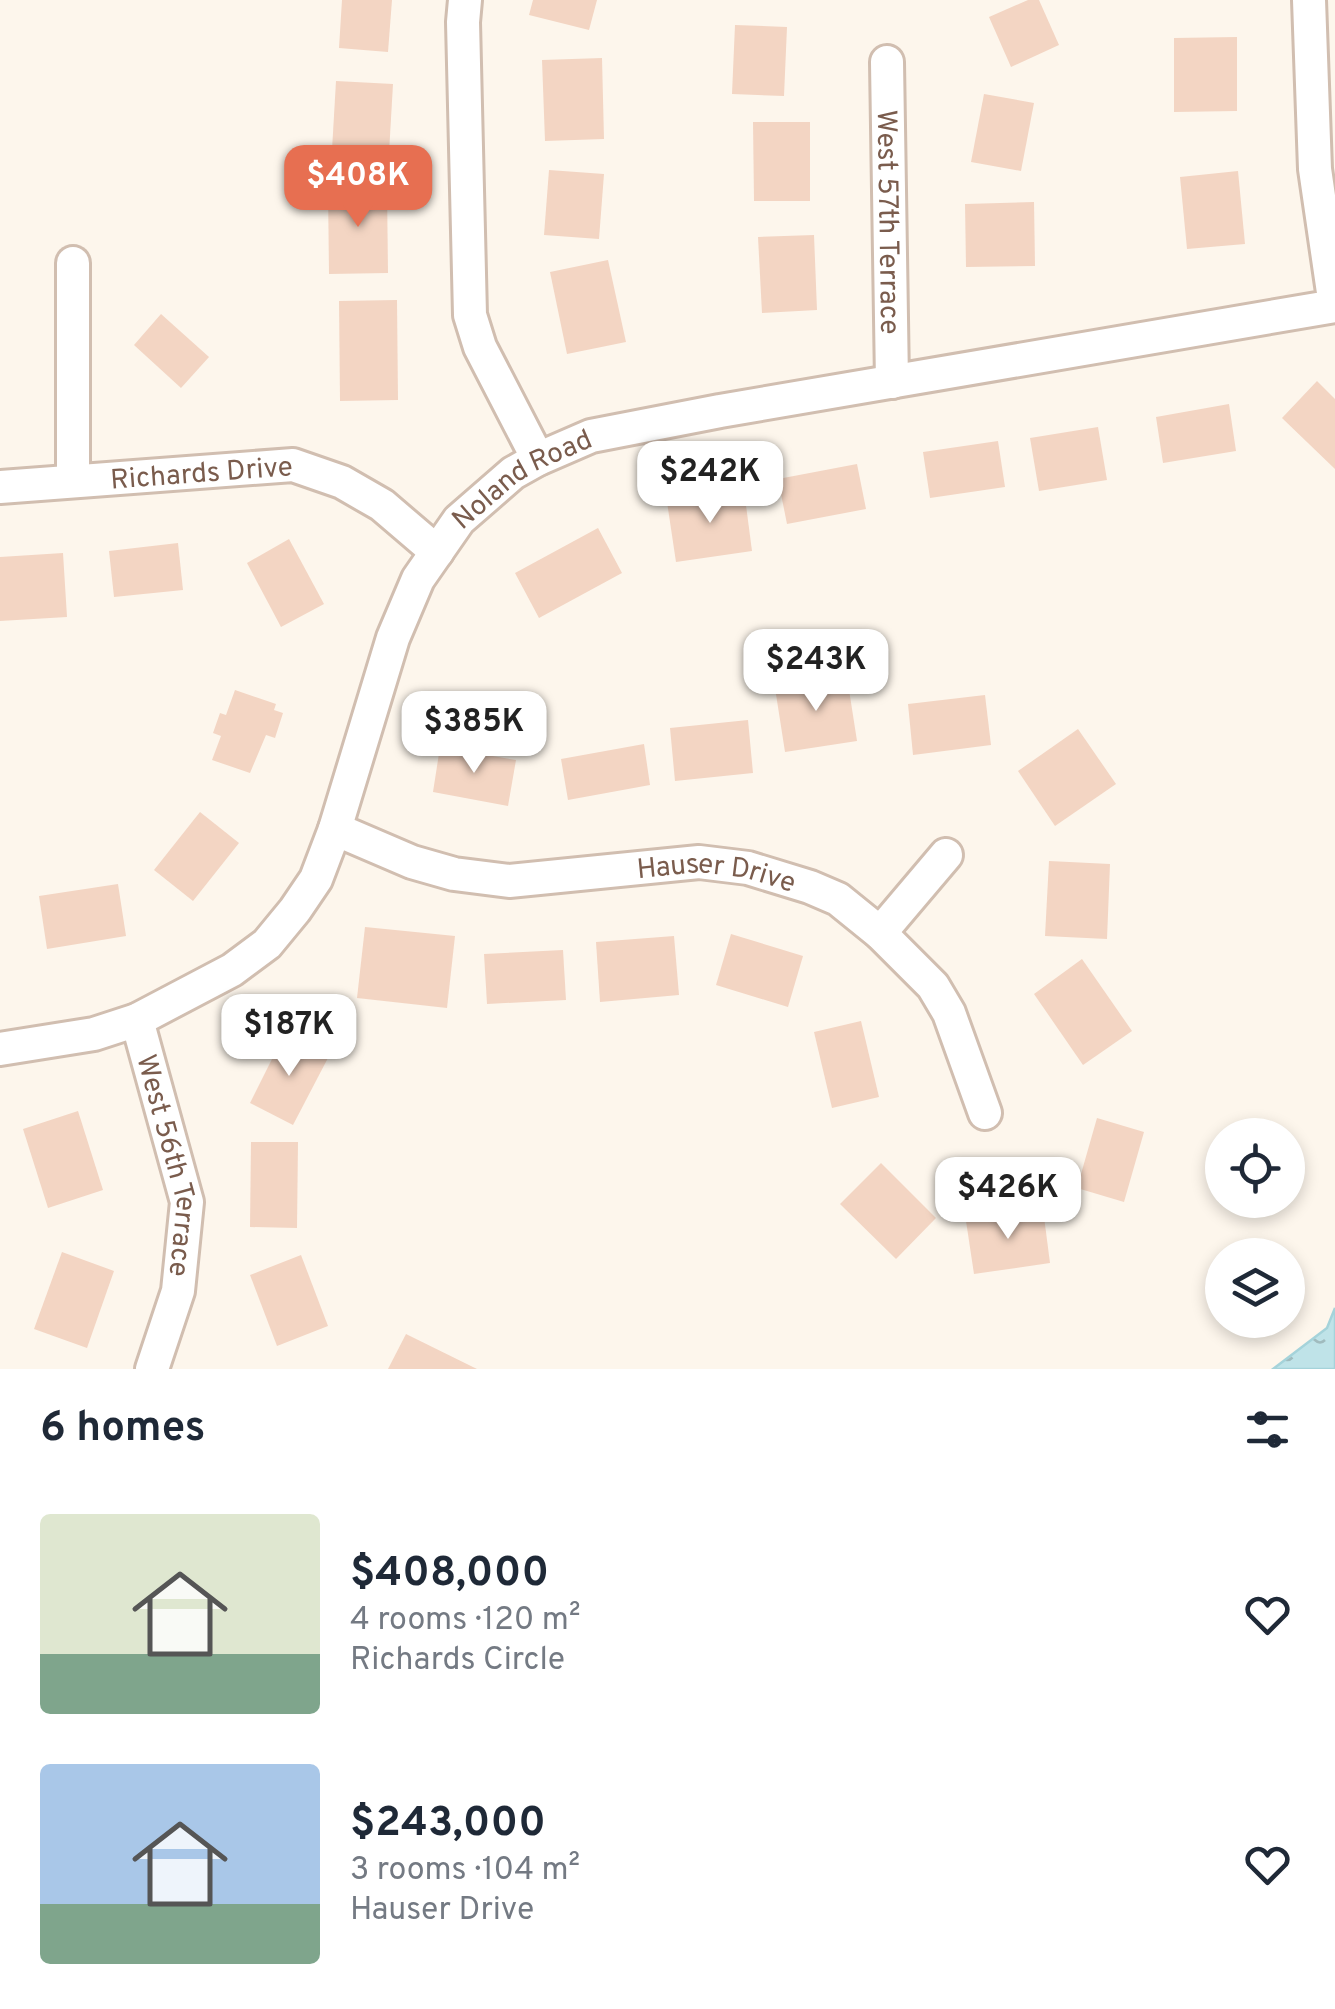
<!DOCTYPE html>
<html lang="en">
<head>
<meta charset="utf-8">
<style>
  body { margin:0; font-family:Overpass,sans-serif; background:#f2f2f3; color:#1f2937; height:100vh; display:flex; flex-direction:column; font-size:38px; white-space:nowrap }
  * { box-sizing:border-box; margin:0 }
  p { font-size:32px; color:#747a83 }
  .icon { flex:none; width:55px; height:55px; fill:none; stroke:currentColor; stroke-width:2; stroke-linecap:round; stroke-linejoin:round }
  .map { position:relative; height:1369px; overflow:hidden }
  .panel { display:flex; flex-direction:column; background:#fff; flex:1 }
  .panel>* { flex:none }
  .tools { position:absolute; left:1205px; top:1118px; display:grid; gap:20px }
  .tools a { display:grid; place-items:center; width:100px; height:100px; border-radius:50%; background:#fff; box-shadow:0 5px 15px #0003; font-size:50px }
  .price { position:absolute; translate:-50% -85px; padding:0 22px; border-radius:20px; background:#fff; color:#222; font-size:32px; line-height:65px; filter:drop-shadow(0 2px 5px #0008) }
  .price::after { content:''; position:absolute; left:50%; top:60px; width:30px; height:22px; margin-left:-15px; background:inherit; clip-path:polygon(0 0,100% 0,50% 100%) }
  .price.active { background:#e76f51; color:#fff }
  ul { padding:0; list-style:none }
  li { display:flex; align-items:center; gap:30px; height:250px; padding:0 40px }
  li span { display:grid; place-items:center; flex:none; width:280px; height:200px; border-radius:10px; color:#555 }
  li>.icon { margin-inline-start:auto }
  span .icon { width:120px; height:120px; fill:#fffc; stroke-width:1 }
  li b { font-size:42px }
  h2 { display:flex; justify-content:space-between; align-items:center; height:120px; padding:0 40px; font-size:42px }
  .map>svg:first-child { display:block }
  .water { fill:url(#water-ripples); stroke:#a5d3da; stroke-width:2.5 }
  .building { fill:#f3d5c3 }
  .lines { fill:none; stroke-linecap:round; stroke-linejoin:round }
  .minor-casing { stroke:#d1beb0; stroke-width:38 }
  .minor { stroke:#fff; stroke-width:32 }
  .labels { text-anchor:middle; stroke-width:8; stroke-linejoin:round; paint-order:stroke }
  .street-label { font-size:28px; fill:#7a5c4d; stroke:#fffaf3 }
</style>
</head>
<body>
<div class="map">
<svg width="1335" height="1369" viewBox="0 0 1335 1369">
  <defs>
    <pattern id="water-ripples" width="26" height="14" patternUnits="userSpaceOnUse" patternTransform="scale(2.5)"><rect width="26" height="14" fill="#bfe3e8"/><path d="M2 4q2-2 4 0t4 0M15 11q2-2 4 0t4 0" fill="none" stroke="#a0bbbe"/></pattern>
  </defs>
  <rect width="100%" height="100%" fill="#fdf6ec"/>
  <polygon class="water" points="1335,1308 1335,1369 1273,1369 1327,1328"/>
  <g class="building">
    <polygon points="342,0 392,0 388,52 339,48"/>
    <polygon points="533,0 597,0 589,30 529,15"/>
    <polygon points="1028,0 1039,0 1059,45 1011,67 989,17"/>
    <polygon points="735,25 787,27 784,96 732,94"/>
    <polygon points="1237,37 1237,111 1174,112 1174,38"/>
    <polygon points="602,58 604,139 545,141 542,60"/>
    <polygon points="336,81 393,84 389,153 332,150"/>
    <polygon points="984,94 1034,103 1021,171 971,162"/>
    <polygon points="753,122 810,122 810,201 754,201"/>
    <polygon points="549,170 604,174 599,239 544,235"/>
    <polygon points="1238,171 1245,244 1187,249 1180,177"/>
    <polygon points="387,187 388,273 329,274 328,188"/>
    <polygon points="1034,202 1035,266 966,267 965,204"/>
    <polygon points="814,235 817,310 762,313 758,237"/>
    <polygon points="608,260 626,342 567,354 550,272"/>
    <polygon points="397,300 398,400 340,401 339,301"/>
    <polygon points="161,314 209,357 181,388 134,345"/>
    <polygon points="1317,381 1335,399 1335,469 1282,418"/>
    <polygon points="1229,404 1236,451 1163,463 1156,417"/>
    <polygon points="1098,427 1107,480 1039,491 1030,438"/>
    <polygon points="998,441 1005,487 930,498 923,452"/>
    <polygon points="857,464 866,509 787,524 778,479"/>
    <polygon points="744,490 752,551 676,562 667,502"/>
    <polygon points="598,528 622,573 539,618 515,573"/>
    <polygon points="289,539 324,604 281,627 247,563"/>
    <polygon points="178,543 183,590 114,597 109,551"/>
    <polygon points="63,553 67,617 0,621 0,557"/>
    <polygon points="847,677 857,741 785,752 775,688"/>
    <polygon points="235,690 276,704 274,710 283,713 275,738 266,735 250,773 212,760 221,736 213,733 220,713 226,715"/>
    <polygon points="985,695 991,745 913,755 908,704"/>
    <polygon points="748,720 753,773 675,781 670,728"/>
    <polygon points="1078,729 1116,784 1055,826 1018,771"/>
    <polygon points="644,744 650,785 568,800 561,759"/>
    <polygon points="440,747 516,760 508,806 433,792"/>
    <polygon points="200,812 239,843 193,901 154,870"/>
    <polygon points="1049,861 1110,864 1107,939 1045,936"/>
    <polygon points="118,884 126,936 47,949 39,896"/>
    <polygon points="365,927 455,936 447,1008 357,998"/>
    <polygon points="731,934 803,956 788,1007 716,985"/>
    <polygon points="674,936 679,995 600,1002 596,942"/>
    <polygon points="563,950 566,1000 487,1004 484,954"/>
    <polygon points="1082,959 1132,1031 1083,1065 1034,994"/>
    <polygon points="861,1021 879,1097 832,1108 814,1032"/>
    <polygon points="285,1033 329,1056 293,1125 250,1103"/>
    <polygon points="78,1111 103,1190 48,1208 23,1129"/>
    <polygon points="1097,1118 1144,1132 1124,1202 1077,1188"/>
    <polygon points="251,1142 298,1142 297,1228 250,1227"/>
    <polygon points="881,1163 936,1218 896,1259 840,1204"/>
    <polygon points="1043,1209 1050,1263 974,1274 966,1221"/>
    <polygon points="62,1252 114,1271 87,1348 34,1329"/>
    <polygon points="301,1255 328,1326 277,1346 250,1275"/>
    <polygon points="406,1334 477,1369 388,1369"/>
  </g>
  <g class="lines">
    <defs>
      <g id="minor">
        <polyline points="465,0 463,22 470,315 480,347 538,459"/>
        <path id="s1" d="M887 62 892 382"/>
        <polyline points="73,481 73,263"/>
        <path id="s2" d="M0 487 293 465 342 482 382 505 437 552"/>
        <path id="s3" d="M335 829 412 862 454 874 509 881 699 862 748 868 810 887 838 899 880 933 933 986 949 1013 985 1113"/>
        <polyline points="880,933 946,855"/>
        <path id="s4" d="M137 1020 187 1202 178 1291 152 1369"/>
        <path id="s5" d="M0 1049 94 1034 137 1020 232 970 267 944 295 910 316 879 335 829 393 638 418 579 459 520 513 473 538 459 591 436 720 411 1335 306 1315 169 1309 0"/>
      </g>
    </defs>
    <use href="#minor" class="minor-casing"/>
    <use href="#minor" class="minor"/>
  </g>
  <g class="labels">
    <g class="street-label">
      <text dy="10" stroke="none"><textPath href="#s1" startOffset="160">West 57th Terrace</textPath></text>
      <text dy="10" stroke="none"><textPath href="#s2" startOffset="202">Richards Drive</textPath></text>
      <text dy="10" stroke="none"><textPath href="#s5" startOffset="838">Noland Road</textPath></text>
      <text dy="10" stroke="none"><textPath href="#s3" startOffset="392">Hauser Drive</textPath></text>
      <text dy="10" stroke="none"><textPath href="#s4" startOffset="150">West 56th Terrace</textPath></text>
    </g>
  </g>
</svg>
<div class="tools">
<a><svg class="icon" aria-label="locate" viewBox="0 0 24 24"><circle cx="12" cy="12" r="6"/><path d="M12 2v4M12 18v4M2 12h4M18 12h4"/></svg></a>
<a><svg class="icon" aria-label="layers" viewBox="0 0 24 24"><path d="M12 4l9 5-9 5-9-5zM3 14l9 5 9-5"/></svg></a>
</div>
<b class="price active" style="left:358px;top:230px">$408K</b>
<b class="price" style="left:710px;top:526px">$242K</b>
<b class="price" style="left:816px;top:714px">$243K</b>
<b class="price" style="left:474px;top:776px">$385K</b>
<b class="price" style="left:289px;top:1079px">$187K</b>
<b class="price" style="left:1008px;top:1242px">$426K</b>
</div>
<section class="panel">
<h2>6 homes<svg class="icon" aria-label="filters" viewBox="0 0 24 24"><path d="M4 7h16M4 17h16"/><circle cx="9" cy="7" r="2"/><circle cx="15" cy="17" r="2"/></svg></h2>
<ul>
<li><span style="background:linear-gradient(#dfe7d0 70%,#7fa58c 0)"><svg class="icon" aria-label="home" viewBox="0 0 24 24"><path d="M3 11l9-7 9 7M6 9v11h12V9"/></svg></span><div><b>$408,000</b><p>4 rooms · 120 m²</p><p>Richards Circle</p></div><svg class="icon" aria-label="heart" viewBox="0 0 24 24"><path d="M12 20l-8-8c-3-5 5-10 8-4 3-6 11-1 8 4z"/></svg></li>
<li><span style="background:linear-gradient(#a9c7e8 70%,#7fa58c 0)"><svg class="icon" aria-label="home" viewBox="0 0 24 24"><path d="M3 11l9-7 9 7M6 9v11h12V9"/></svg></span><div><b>$243,000</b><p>3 rooms · 104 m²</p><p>Hauser Drive</p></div><svg class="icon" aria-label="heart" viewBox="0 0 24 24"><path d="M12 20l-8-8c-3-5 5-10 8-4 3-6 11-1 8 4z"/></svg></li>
</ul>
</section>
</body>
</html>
